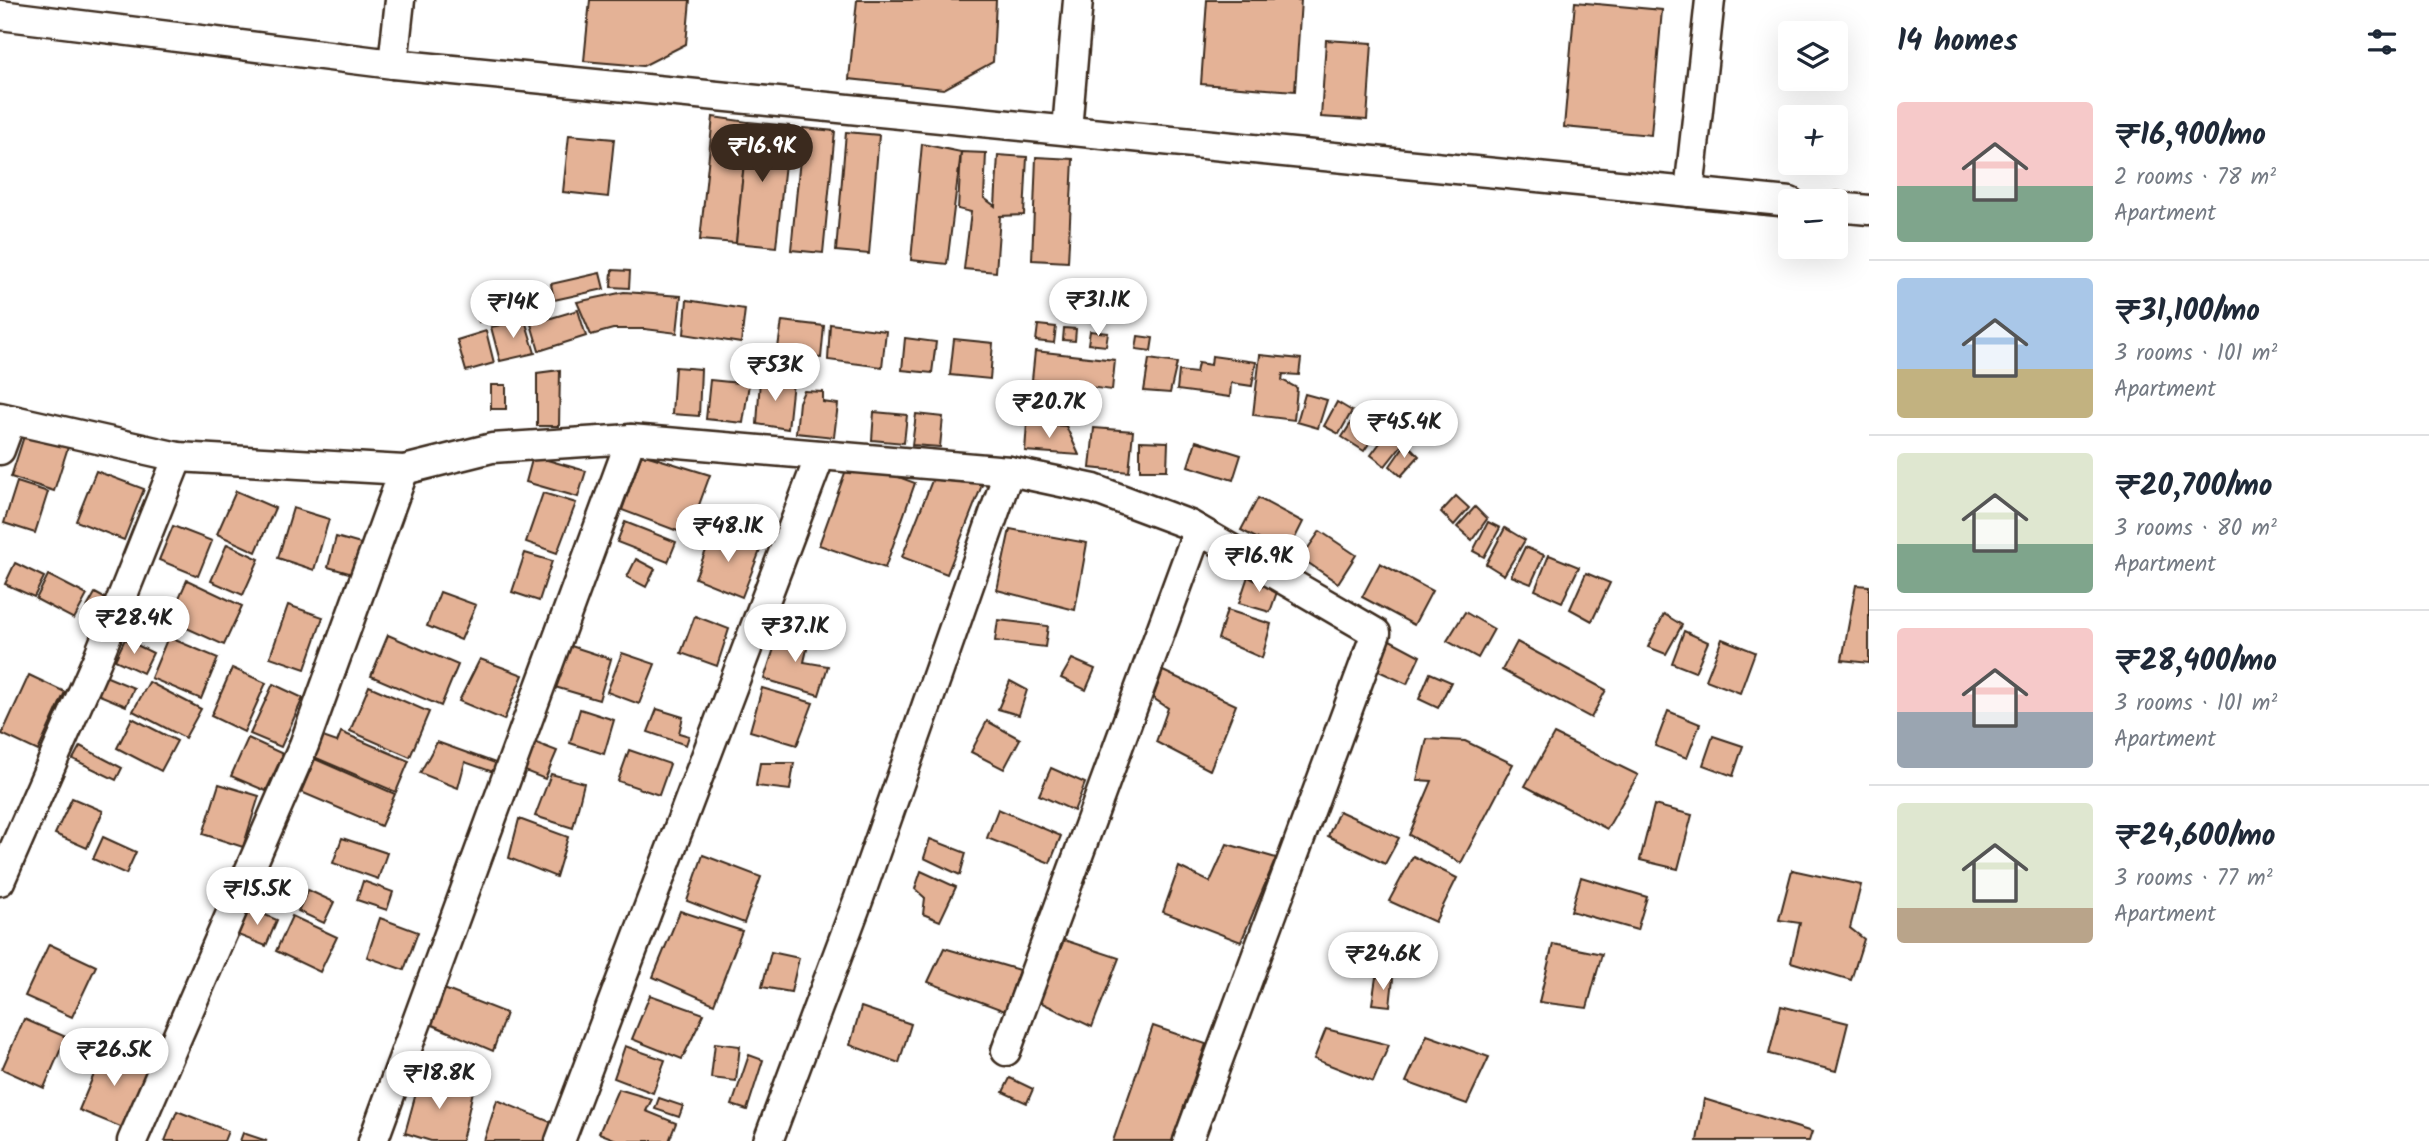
<!DOCTYPE html>
<html lang="en">
<head>
<meta charset="utf-8">
<style>
  body { margin:0; font-family:Kalam,sans-serif; background:#f6f6f7; color:#1f2937; height:100vh; display:flex; flex-direction:column; font-size:26px; white-space:nowrap }
  * { box-sizing:border-box; margin:0 }
  p { font-size:23px; color:#747a83 }
  .icon { flex:none; width:38px; height:38px; fill:none; stroke:currentColor; stroke-width:2; stroke-linecap:round; stroke-linejoin:round }
  .map { position:relative; flex:1; overflow:hidden }
  .side { display:flex; flex-direction:column; background:#fff; width:560px }
  .side>* { flex:none }
  .buttons { position:absolute; left:1778px; top:21px; display:grid; gap:14px }
  .buttons a { display:grid; place-items:center; width:70px; height:70px; border-radius:7px; background:#fff; box-shadow:0 7px 28px #0002; font-size:35px }
  .price { position:absolute; translate:-50% -60px; padding:0 16px; border-radius:24px; background:#fff; color:#222; font-size:23px; line-height:46px; filter:drop-shadow(0 2px 4px #0008) }
  .price::after { content:''; position:absolute; left:50%; top:42px; width:21px; height:16px; margin-left:-10px; background:inherit; clip-path:polygon(0 0,100% 0,50% 100%) }
  .price.current { background:#3b2a1e; color:#fff }
  ul { padding:0; list-style:none }
  li { display:flex; align-items:center; gap:21px; height:175px; padding:0 28px }
  li+li { border-top:2px solid #e0e1e3 }
  li span { display:grid; place-items:center; flex:none; width:196px; height:140px; border-radius:7px; color:#555 }
  li>.icon { margin-inline-start:auto }
  span .icon { width:84px; height:84px; fill:#fffc; stroke-width:1 }
  li b { font-size:30px }
  h2 { display:flex; justify-content:space-between; align-items:center; height:84px; padding:0 28px; font-size:30px }
  main { display:flex; flex:1; min-height:0 }
  .map>svg:first-child { display:block }
  .building { fill:#e4b296; stroke:#3b2a1e; stroke-width:2 }
  .lines { fill:none; stroke-linecap:round; stroke-linejoin:round }
  .minor-casing { stroke:#3b2a1e; stroke-width:33 }
  .minor { stroke:#fff; stroke-width:28 }
</style>
</head>
<body>
<main>
<div class="map">
<svg width="1869" height="1141" viewBox="0 0 1869 1141">
  <rect width="100%" height="100%" fill="#fff"/>
  <filter id="ink" filterUnits="userSpaceOnUse"><feTurbulence type="fractalNoise" baseFrequency=".0143" numOctaves="2"/><feDisplacementMap in="SourceGraphic" scale="14" xChannelSelector="R" yChannelSelector="G"/><feConvolveMatrix kernelMatrix="1 2 1 2 8 2 1 2 1" color-interpolation-filters="sRGB"/></filter>
  <g filter="url(#ink)">
    <g class="building">
      <polygon points="590,0 690,0 686,44 643,66 584,61"/>
      <polygon points="857,0 996,0 993,62 944,89 849,79"/>
      <polygon points="1207,0 1301,0 1295,91 1201,84"/>
      <polygon points="1575,2 1662,10 1651,135 1564,127"/>
      <polygon points="1326,40 1372,43 1367,120 1321,117"/>
      <polygon points="713,117 748,122 736,243 700,240"/>
      <polygon points="748,122 789,126 776,247 736,243"/>
      <polygon points="803,128 835,131 823,253 791,250"/>
      <polygon points="846,132 879,135 869,254 836,251"/>
      <polygon points="569,135 614,139 608,197 563,192"/>
      <polygon points="922,144 961,152 947,264 911,260"/>
      <polygon points="961,152 986,153 984,198 995,206 998,155 1027,157 1024,215 1000,216 996,272 964,269 971,212 958,209"/>
      <polygon points="1036,157 1073,159 1068,262 1032,260"/>
      <polygon points="612,270 630,271 629,288 611,287"/>
      <polygon points="600,273 604,289 554,300 551,284"/>
      <polygon points="624,292 681,296 677,333 645,329 613,329 591,335 577,302"/>
      <polygon points="687,300 745,309 741,343 684,334"/>
      <polygon points="486,305 491,317 479,322 474,311"/>
      <polygon points="578,310 586,336 539,351 531,324"/>
      <polygon points="525,320 535,353 500,361 491,327"/>
      <polygon points="782,321 824,326 821,358 777,354"/>
      <polygon points="830,324 886,331 882,367 828,360"/>
      <polygon points="1038,325 1056,327 1054,343 1036,341"/>
      <polygon points="1064,328 1076,329 1075,341 1063,340"/>
      <polygon points="486,331 494,363 466,371 457,340"/>
      <polygon points="1090,331 1108,333 1106,346 1088,344"/>
      <polygon points="1138,336 1153,338 1151,351 1136,349"/>
      <polygon points="905,338 936,342 932,373 902,370"/>
      <polygon points="954,339 993,343 990,379 950,375"/>
      <polygon points="1035,351 1115,360 1112,390 1032,380"/>
      <polygon points="1260,355 1301,359 1299,375 1283,374 1282,380 1297,388 1294,420 1253,415"/>
      <polygon points="1212,356 1256,362 1252,386 1231,383 1230,397 1177,390 1179,371 1196,373 1198,363 1211,365"/>
      <polygon points="1149,359 1177,363 1170,393 1144,391"/>
      <polygon points="675,367 701,369 699,416 672,414"/>
      <polygon points="560,370 559,426 537,426 537,373"/>
      <polygon points="760,379 793,382 788,429 757,424"/>
      <polygon points="710,380 749,384 743,423 706,419"/>
      <rect x="491" y="385" width="15" height="24"/>
      <polygon points="804,391 823,392 823,402 838,404 834,437 796,433 799,402"/>
      <polygon points="1305,394 1327,400 1318,428 1297,422"/>
      <polygon points="1337,402 1352,411 1339,434 1324,426"/>
      <polygon points="1361,408 1383,423 1364,451 1342,437"/>
      <polygon points="874,412 907,415 904,443 872,440"/>
      <polygon points="916,414 943,417 940,447 912,445"/>
      <polygon points="1027,423 1066,426 1079,455 1025,451"/>
      <polygon points="1094,428 1133,431 1129,472 1090,468"/>
      <polygon points="26,430 69,444 54,491 11,477"/>
      <polygon points="1389,431 1404,442 1385,466 1371,455"/>
      <polygon points="1140,441 1168,442 1167,470 1140,470"/>
      <polygon points="1196,441 1241,455 1233,480 1188,466"/>
      <polygon points="1406,443 1419,456 1401,476 1390,466"/>
      <polygon points="642,454 710,475 688,535 622,510"/>
      <polygon points="533,456 586,471 578,497 526,482"/>
      <polygon points="850,459 915,483 885,568 819,545"/>
      <polygon points="96,471 144,489 124,540 76,521"/>
      <polygon points="935,473 982,485 947,574 902,557"/>
      <polygon points="17,482 48,492 35,533 4,523"/>
      <polygon points="236,491 275,508 256,552 217,534"/>
      <polygon points="543,493 576,503 557,553 526,542"/>
      <polygon points="1456,496 1469,508 1454,525 1441,512"/>
      <polygon points="1258,498 1303,522 1287,554 1241,530"/>
      <polygon points="1475,507 1487,519 1472,540 1457,527"/>
      <polygon points="293,508 329,519 314,570 278,558"/>
      <polygon points="625,522 676,542 668,562 617,542"/>
      <polygon points="1488,522 1500,528 1484,557 1473,551"/>
      <polygon points="173,526 212,541 198,576 159,560"/>
      <polygon points="1505,528 1525,540 1504,575 1486,564"/>
      <polygon points="1010,529 1087,543 1075,610 997,590"/>
      <polygon points="1320,531 1356,555 1338,583 1301,558"/>
      <polygon points="713,533 761,548 742,597 695,578"/>
      <polygon points="336,537 364,545 356,575 328,567"/>
      <polygon points="227,544 259,559 243,595 211,581"/>
      <polygon points="1525,547 1544,555 1531,584 1511,576"/>
      <polygon points="525,553 552,561 539,601 512,592"/>
      <polygon points="1549,555 1579,567 1562,602 1535,590"/>
      <polygon points="636,559 655,569 646,587 627,577"/>
      <polygon points="15,563 44,577 34,597 5,584"/>
      <polygon points="1380,563 1432,591 1414,625 1362,597"/>
      <polygon points="1586,573 1610,583 1592,621 1570,609"/>
      <polygon points="48,575 87,595 74,619 36,599"/>
      <polygon points="1248,576 1279,586 1270,612 1239,603"/>
      <polygon points="187,580 242,606 224,645 169,620"/>
      <polygon points="1856,585 1869,586 1869,663 1842,660"/>
      <polygon points="440,592 476,605 461,640 427,626"/>
      <polygon points="95,593 106,599 93,624 81,618"/>
      <polygon points="288,605 323,617 305,669 270,657"/>
      <polygon points="1227,610 1271,624 1262,658 1218,639"/>
      <polygon points="1465,612 1494,629 1478,658 1447,641"/>
      <polygon points="1664,614 1682,625 1666,654 1648,647"/>
      <polygon points="695,616 729,629 717,666 681,653"/>
      <polygon points="998,620 1048,626 1045,647 995,641"/>
      <polygon points="780,630 810,636 804,662 828,666 819,695 764,679"/>
      <polygon points="1684,631 1708,642 1695,672 1672,663"/>
      <polygon points="388,635 458,665 441,706 371,676"/>
      <polygon points="168,637 218,658 201,699 151,678"/>
      <polygon points="125,639 153,653 143,673 115,660"/>
      <polygon points="1388,639 1420,656 1407,684 1374,669"/>
      <polygon points="1722,639 1755,652 1740,693 1706,680"/>
      <polygon points="1517,642 1606,690 1591,718 1502,670"/>
      <polygon points="568,645 611,659 599,700 555,687"/>
      <polygon points="622,653 655,664 639,704 607,692"/>
      <polygon points="480,659 523,675 504,720 459,701"/>
      <polygon points="1072,659 1095,669 1086,690 1061,678"/>
      <polygon points="232,668 266,683 244,732 211,716"/>
      <polygon points="1163,671 1236,705 1210,770 1156,742 1168,708 1153,698"/>
      <polygon points="1430,673 1451,682 1438,708 1419,699"/>
      <polygon points="29,675 65,692 38,751 2,734"/>
      <polygon points="105,676 134,688 126,706 97,694"/>
      <polygon points="1010,681 1027,690 1019,715 998,709"/>
      <polygon points="149,682 201,709 185,738 133,711"/>
      <polygon points="273,684 303,698 281,747 250,734"/>
      <polygon points="369,686 429,712 410,757 350,731"/>
      <polygon points="762,688 813,703 797,745 750,731"/>
      <polygon points="580,709 614,720 604,754 570,743"/>
      <polygon points="657,709 683,717 679,733 689,736 686,745 648,732"/>
      <polygon points="1668,711 1700,724 1687,758 1655,746"/>
      <polygon points="132,718 177,741 161,771 117,748"/>
      <polygon points="987,721 1020,739 1004,769 971,752"/>
      <polygon points="341,732 409,761 396,792 314,757 323,737 337,742"/>
      <polygon points="1554,734 1638,775 1607,829 1525,786"/>
      <polygon points="1713,736 1743,746 1733,776 1703,765"/>
      <polygon points="248,738 283,754 266,791 231,776"/>
      <polygon points="1427,739 1465,741 1513,764 1461,863 1409,835 1432,781 1417,780"/>
      <polygon points="531,741 557,751 545,779 520,769"/>
      <polygon points="437,742 498,764 496,773 465,762 458,788 420,773"/>
      <polygon points="80,746 122,768 116,780 73,759"/>
      <polygon points="629,750 670,764 659,795 618,781"/>
      <polygon points="315,759 395,794 381,826 301,792"/>
      <polygon points="760,763 794,763 790,790 756,786"/>
      <polygon points="1051,768 1085,783 1074,811 1039,795"/>
      <polygon points="551,774 584,783 573,828 535,816"/>
      <polygon points="219,784 259,796 243,847 203,834"/>
      <polygon points="72,798 103,811 87,848 55,834"/>
      <polygon points="1654,805 1692,815 1678,869 1640,860"/>
      <polygon points="998,809 1061,836 1050,863 987,838"/>
      <polygon points="1339,811 1399,838 1385,864 1328,836"/>
      <polygon points="519,819 568,837 556,877 509,858"/>
      <polygon points="103,837 136,852 126,874 93,859"/>
      <polygon points="342,838 387,853 378,879 333,863"/>
      <polygon points="930,839 966,853 960,875 924,858"/>
      <polygon points="1227,844 1276,858 1241,942 1163,912 1179,867 1210,882"/>
      <polygon points="703,855 761,877 744,923 687,901"/>
      <polygon points="1413,856 1457,878 1435,922 1389,901"/>
      <polygon points="1792,870 1861,885 1850,928 1864,939 1851,980 1791,962 1800,923 1779,920"/>
      <polygon points="921,871 956,887 940,921 923,914 925,898 915,889"/>
      <polygon points="1581,877 1647,897 1637,930 1571,911"/>
      <polygon points="363,881 393,892 387,910 357,900"/>
      <polygon points="308,890 334,902 324,923 298,911"/>
      <polygon points="249,908 277,920 266,946 238,935"/>
      <polygon points="680,911 742,931 714,1004 653,977"/>
      <polygon points="292,916 337,937 320,972 276,951"/>
      <polygon points="380,918 418,932 404,970 367,957"/>
      <polygon points="1064,940 1119,958 1092,1027 1038,1001"/>
      <polygon points="49,944 96,966 72,1017 25,996"/>
      <polygon points="1553,944 1602,954 1587,1008 1539,1002"/>
      <polygon points="944,948 1019,970 1005,1011 928,982"/>
      <polygon points="771,952 799,958 791,992 762,987"/>
      <polygon points="1376,977 1393,979 1390,1006 1372,1004"/>
      <polygon points="444,989 506,1013 493,1051 430,1024"/>
      <polygon points="650,995 704,1014 682,1059 632,1039"/>
      <polygon points="1781,1006 1848,1023 1836,1071 1769,1054"/>
      <polygon points="861,1007 911,1024 899,1063 850,1045"/>
      <polygon points="24,1019 66,1037 44,1088 2,1069"/>
      <polygon points="1153,1026 1206,1044 1172,1141 1113,1141"/>
      <polygon points="1326,1029 1389,1045 1373,1082 1314,1059"/>
      <polygon points="1427,1035 1489,1057 1467,1104 1406,1082"/>
      <polygon points="715,1043 740,1046 736,1081 711,1078"/>
      <polygon points="625,1046 665,1060 653,1093 614,1078"/>
      <polygon points="105,1048 148,1066 123,1128 79,1110"/>
      <polygon points="749,1055 763,1060 747,1110 732,1105"/>
      <polygon points="421,1075 473,1091 462,1141 431,1141 405,1133"/>
      <polygon points="1010,1078 1033,1089 1027,1103 1003,1092"/>
      <polygon points="618,1089 652,1099 646,1111 676,1123 669,1141 619,1141 599,1133"/>
      <polygon points="659,1098 683,1106 679,1117 655,1109"/>
      <polygon points="1704,1099 1812,1132 1809,1141 1697,1141"/>
      <polygon points="497,1100 553,1123 546,1141 484,1141"/>
      <polygon points="177,1111 228,1131 224,1141 165,1141"/>
      <polygon points="243,1133 267,1141 240,1141"/>
    </g>
    <g class="lines">
      <defs>
        <g id="minor">
          <polyline points="0,15 393,64 1790,202"/>
          <polyline points="393,64 400,0"/>
          <polyline points="1067,130 1078,0"/>
          <polyline points="1689,192 1710,0"/>
          <polyline points="1836,207 1869,210"/>
          <polyline points="0,417 178,457 404,470 492,448 631,439 1009,471 1094,489 1190,525 1376,633 1188,1141"/>
          <polyline points="0,450 11,420"/>
          <polyline points="0,881 97,660 178,457"/>
          <polyline points="1006,1051 1198,530"/>
          <polyline points="132,1141 304,745 404,470"/>
          <polyline points="373,1141 631,439"/>
          <polyline points="560,1141 820,456"/>
          <polyline points="768,1141 859,898 1009,471"/>
        </g>
      </defs>
      <use href="#minor" class="minor-casing"/>
      <use href="#minor" class="minor"/>
    </g>
  </g>
</svg>
<div class="buttons">
<a><svg class="icon" aria-label="layers" viewBox="0 0 24 24"><path d="M12 4l9 5-9 5-9-5zM3 14l9 5 9-5"/></svg></a>
<a>+</a>
<a>−</a>
</div>
<b class="price current" style="left:762px;top:184px">₹16.9K</b>
<b class="price" style="left:1098px;top:338px">₹31.1K</b>
<b class="price" style="left:513px;top:340px">₹14K</b>
<b class="price" style="left:775px;top:403px">₹53K</b>
<b class="price" style="left:1049px;top:440px">₹20.7K</b>
<b class="price" style="left:1404px;top:460px">₹45.4K</b>
<b class="price" style="left:728px;top:564px">₹48.1K</b>
<b class="price" style="left:1259px;top:594px">₹16.9K</b>
<b class="price" style="left:134px;top:656px">₹28.4K</b>
<b class="price" style="left:795px;top:664px">₹37.1K</b>
<b class="price" style="left:257px;top:927px">₹15.5K</b>
<b class="price" style="left:1383px;top:992px">₹24.6K</b>
<b class="price" style="left:114px;top:1088px">₹26.5K</b>
<b class="price" style="left:439px;top:1111px">₹18.8K</b>
</div>
<section class="side">
<h2>14 homes<svg class="icon" aria-label="filters" viewBox="0 0 24 24"><path d="M4 7h16M4 17h16"/><circle cx="9" cy="7" r="2"/><circle cx="15" cy="17" r="2"/></svg></h2>
<ul>
<li><span style="background:linear-gradient(#f6c9c9 60%,#7fa58c 0)"><svg class="icon" aria-label="home" viewBox="0 0 24 24"><path d="M3 11l9-7 9 7M6 9v11h12V9"/></svg></span><div><b>₹16,900/mo</b><p>2 rooms · 78 m²</p><p>Apartment</p></div></li>
<li><span style="background:linear-gradient(#a9c7e8 65%,#c2b280 0)"><svg class="icon" aria-label="home" viewBox="0 0 24 24"><path d="M3 11l9-7 9 7M6 9v11h12V9"/></svg></span><div><b>₹31,100/mo</b><p>3 rooms · 101 m²</p><p>Apartment</p></div></li>
<li><span style="background:linear-gradient(#dfe7d0 65%,#7fa58c 0)"><svg class="icon" aria-label="home" viewBox="0 0 24 24"><path d="M3 11l9-7 9 7M6 9v11h12V9"/></svg></span><div><b>₹20,700/mo</b><p>3 rooms · 80 m²</p><p>Apartment</p></div></li>
<li><span style="background:linear-gradient(#f6c9c9 60%,#9aa5b1 0)"><svg class="icon" aria-label="home" viewBox="0 0 24 24"><path d="M3 11l9-7 9 7M6 9v11h12V9"/></svg></span><div><b>₹28,400/mo</b><p>3 rooms · 101 m²</p><p>Apartment</p></div></li>
<li><span style="background:linear-gradient(#dfe7d0 75%,#b9a48a 0)"><svg class="icon" aria-label="home" viewBox="0 0 24 24"><path d="M3 11l9-7 9 7M6 9v11h12V9"/></svg></span><div><b>₹24,600/mo</b><p>3 rooms · 77 m²</p><p>Apartment</p></div></li>
</ul>
</section>
</main>
</body>
</html>
